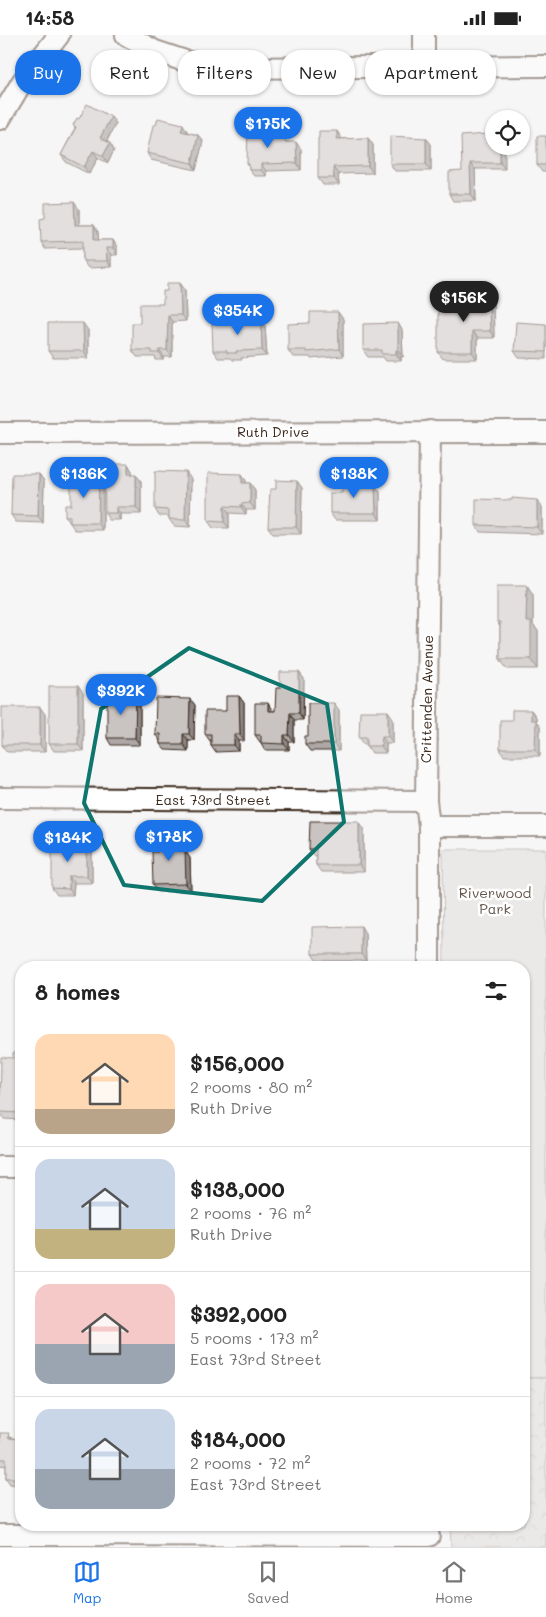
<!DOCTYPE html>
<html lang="en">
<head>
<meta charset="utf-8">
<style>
  body { margin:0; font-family:Mali,sans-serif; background:#f6f6f6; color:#222; height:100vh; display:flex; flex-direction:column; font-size:19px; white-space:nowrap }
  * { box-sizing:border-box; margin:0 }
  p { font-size:16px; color:#767676 }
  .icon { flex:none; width:28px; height:28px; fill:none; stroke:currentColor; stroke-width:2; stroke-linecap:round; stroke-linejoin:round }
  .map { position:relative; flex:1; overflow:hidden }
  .details { position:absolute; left:15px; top:926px; width:515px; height:570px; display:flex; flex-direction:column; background:#fff; border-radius:20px; box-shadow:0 1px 4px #0004 }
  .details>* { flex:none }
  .guide { position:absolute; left:15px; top:15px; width:516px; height:45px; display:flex; gap:10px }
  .buttons { position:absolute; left:485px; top:75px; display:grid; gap:10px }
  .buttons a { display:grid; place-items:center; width:45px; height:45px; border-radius:50%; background:#fff; box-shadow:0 1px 4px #0004; font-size:25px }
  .price { position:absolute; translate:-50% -42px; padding:0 11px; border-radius:18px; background:#1a73e8; color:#fff; font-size:16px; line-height:32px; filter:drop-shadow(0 1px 2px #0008) }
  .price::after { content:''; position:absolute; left:50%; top:30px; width:15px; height:11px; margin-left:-8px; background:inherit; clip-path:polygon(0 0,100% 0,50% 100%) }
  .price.on { background:#222; color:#fff }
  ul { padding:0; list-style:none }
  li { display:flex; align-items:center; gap:15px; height:125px; padding:0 20px }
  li+li { border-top:1px solid #e0e0e0 }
  li span { display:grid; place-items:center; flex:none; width:140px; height:100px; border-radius:15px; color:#555 }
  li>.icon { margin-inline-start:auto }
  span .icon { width:60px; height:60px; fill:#fffc; stroke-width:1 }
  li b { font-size:21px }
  h2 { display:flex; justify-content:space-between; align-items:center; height:60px; padding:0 20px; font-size:21px }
  .chip { padding:0 18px; border-radius:20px; background:#fff; box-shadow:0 1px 4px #0004; font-size:18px; line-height:45px }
  .chip.on { background:#1a73e8; color:#fff }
  .status { display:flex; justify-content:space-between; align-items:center; height:35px; padding:0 25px; background:#fff; direction:ltr }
  .status svg { height:14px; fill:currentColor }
  .tabs { display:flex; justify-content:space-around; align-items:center; height:70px; border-top:1px solid #e0e0e0; background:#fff; font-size:14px; color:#767676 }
  .tabs a { display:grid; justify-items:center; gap:2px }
  .tabs .on { color:#1a73e8 }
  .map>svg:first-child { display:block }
  .green { fill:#dbd9d6; stroke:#8b827a }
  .forest { fill:url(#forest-crowns); stroke:#8b827a }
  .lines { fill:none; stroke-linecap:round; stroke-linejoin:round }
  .minor-casing { stroke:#3b2a1e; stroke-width:24 }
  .minor { stroke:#fff; stroke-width:20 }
  .wall { fill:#ada8a6; stroke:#3b2a1e }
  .shaded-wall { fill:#8d8887; stroke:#3b2a1e }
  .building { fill:#c9c3c1; stroke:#3b2a1e }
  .marked { fill:none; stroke:#0f766e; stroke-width:4; stroke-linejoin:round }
  .labels { text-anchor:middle; stroke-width:5; stroke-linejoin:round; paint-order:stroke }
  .street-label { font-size:14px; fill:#3b2a1e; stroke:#fff }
  .park-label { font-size:14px; fill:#63564c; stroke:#fff }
</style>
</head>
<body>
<div class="status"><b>14:58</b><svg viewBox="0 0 49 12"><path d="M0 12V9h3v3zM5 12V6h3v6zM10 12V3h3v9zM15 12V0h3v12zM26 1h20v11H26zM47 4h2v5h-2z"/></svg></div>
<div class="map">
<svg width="546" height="1512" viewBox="0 0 546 1512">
  <defs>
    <pattern id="forest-crowns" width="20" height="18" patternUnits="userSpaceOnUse" patternTransform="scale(1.25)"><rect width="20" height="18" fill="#dbd9d6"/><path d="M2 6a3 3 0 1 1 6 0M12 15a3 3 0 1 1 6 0" fill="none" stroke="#bdbab7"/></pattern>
  </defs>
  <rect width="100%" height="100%" fill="#f7f6f6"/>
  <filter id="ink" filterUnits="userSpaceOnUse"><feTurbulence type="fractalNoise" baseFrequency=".02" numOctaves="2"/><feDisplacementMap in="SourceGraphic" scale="10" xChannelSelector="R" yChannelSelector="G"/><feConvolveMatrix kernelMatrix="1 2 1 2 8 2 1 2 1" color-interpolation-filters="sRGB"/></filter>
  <g filter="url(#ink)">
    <polygon class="green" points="443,814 546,814 546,1343 524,1343 524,932 444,932"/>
    <polygon class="forest" points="524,1343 546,1343 546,1512 451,1512 450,1490 524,1490"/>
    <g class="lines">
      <defs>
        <g id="minor">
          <polyline points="126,0 155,16 185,26 227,33 546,31"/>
          <polyline points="424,0 424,31"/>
          <polyline points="0,84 22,47 59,0"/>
          <polyline points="0,398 546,397"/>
          <polyline points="0,763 426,766"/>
          <polyline points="429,791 546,791"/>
          <polyline points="429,932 429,791 426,766 430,396"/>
          <polyline points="0,1132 21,1132"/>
          <polyline points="0,1500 429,1501"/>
        </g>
      </defs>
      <use href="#minor" class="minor-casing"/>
      <use href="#minor" class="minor"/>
    </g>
    <g class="wall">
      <polygon points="79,84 116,88 107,106 114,115 108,128 98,123 89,139 66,127 61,120 75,93 73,90"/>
      <polygon points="268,90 272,97 272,103 288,107 301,114 301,135 266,136 266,141 254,141 249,135 249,132 247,129"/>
      <polygon points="187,96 187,97 198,100 203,106 196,135 151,125 147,118"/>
      <polygon points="337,96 341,104 368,103 373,110 373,138 338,139 339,150 323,150 318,143"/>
      <polygon points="487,99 505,134 475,134 476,166 453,166 449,159 462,136"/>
      <polygon points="546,101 546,137 542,137 537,130"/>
      <polygon points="426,103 431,109 431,136 395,136 390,129"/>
      <polygon points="79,174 79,190 94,190 98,197 98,205 113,205 117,212 117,220 111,220 111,232 88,233 83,226 83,213 45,214 41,207 45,183"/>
      <polygon points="180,248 185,255 186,286 172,287 172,322 164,322 164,325 156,325 155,322 137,322 132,315 140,288 163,269 167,256"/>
      <polygon points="488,252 493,259 494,303 477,303 477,324 443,324 438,317"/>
      <polygon points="261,284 265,291 267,321 241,323 242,325 232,325 230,323 218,323 213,316 238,288"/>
      <polygon points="343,284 343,321 311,324 310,322 293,322 288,315 310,288"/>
      <polygon points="398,288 402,295 403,322 401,322 401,326 386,326 383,322 368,322 363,315"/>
      <polygon points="546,289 546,324 519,323 514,316"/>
      <polygon points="88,295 88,323 53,323 48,316"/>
      <polygon points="128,429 132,436 132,439 141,446 141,479 120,479 120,485 109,485 105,478"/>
      <polygon points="39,439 44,446 43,488 16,487 11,480"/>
      <polygon points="242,439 246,446 246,448 250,448 255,455 255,475 246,475 246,479 229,478 229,493 213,493 208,486"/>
      <polygon points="191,444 190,492 174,491 169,484 169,481 159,481 155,474"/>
      <polygon points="103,446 103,495 75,495 65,481 71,470"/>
      <polygon points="297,446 302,453 301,499 273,499 268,492"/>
      <polygon points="361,450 380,457 380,485 335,485 330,478 342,458"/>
      <polygon points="542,472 542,499 480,497 476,490"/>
      <polygon points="527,550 533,560 533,590 538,596 538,634 507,634 500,624 500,592 497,587"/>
      <polygon points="299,637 304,644 303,685 294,685 294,707 289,707 289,715 265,715 261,708 261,707 260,707 255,700 272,675 272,676 275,676 280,653"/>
      <polygon points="83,658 83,716 54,716 49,709"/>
      <polygon points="239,661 244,668 244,706 239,706 239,716 216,717 211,710 211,706 210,706 205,699"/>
      <polygon points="190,664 195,670 194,705 188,705 188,716 165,715 160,709 160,706 155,699"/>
      <polygon points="140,666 140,710 111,710 107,703"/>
      <polygon points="339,675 339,716 310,716 305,709 308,701"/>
      <polygon points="531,675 536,682 536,686 540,692 540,721 504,721 500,714 512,685"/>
      <polygon points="45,679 45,717 7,717 2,710"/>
      <polygon points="393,683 393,708 386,708 386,718 372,718 367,711 367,709 364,709 359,702"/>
      <polygon points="364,793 364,837 321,837 316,830 316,821 314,821 309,814"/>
      <polygon points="187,807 187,819 190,823 191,856 158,857 153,850 158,817"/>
      <polygon points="87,808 92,815 92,848 74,848 73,860 57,860 52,853"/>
      <polygon points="365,898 366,926 317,926 312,919"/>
      <polygon points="21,1018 21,1085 4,1084 0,1077"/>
      <polygon points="0,1398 12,1403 21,1404 21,1450 10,1449 6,1443 6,1431 0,1430"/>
    </g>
    <g class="shaded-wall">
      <polygon points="111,82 116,88 105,109 100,103"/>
      <polygon points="183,89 187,96 186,103 181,96"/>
      <polygon points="268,90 272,97 272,109 268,103"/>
      <polygon points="337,96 341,102 341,111 337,104"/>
      <polygon points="198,100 203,106 196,135 192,128"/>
      <polygon points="368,103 373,110 373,138 368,131"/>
      <polygon points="426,103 431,109 431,136 426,129"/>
      <polygon points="296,107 301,114 301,135 297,128"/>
      <polygon points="110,108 114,115 108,128 103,121"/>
      <polygon points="500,111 505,111 505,134 500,128"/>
      <polygon points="93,116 98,123 89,139 84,132"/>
      <polygon points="470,128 475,134 476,166 471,159"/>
      <polygon points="261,129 266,136 266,141 261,135"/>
      <polygon points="333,132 338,139 339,150 334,143"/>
      <polygon points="74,167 79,174 79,197 75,190"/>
      <polygon points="94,190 98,197 99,211 94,205"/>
      <polygon points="113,205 117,212 117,220 113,213"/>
      <polygon points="106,213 111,220 111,232 107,226"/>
      <polygon points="180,248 185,255 186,286 181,280"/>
      <polygon points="488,252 493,259 494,303 490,296"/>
      <polygon points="338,277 343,284 343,321 339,314"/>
      <polygon points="168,280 172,287 172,322 167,315"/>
      <polygon points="261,284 265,291 267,321 262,315"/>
      <polygon points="83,288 88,295 88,323 84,316"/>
      <polygon points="398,288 402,295 403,322 398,315"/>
      <polygon points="472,296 477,303 477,324 472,317"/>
      <polygon points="159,315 164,322 164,325 159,318"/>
      <polygon points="396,315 401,322 401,326 396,319"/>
      <polygon points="128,429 132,436 133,446 128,439"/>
      <polygon points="186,437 191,444 190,492 185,485"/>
      <polygon points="39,439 44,446 43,488 38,481"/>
      <polygon points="99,439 103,446 103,495 98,488"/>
      <polygon points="136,439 141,446 141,479 136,472"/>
      <polygon points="242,439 246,446 246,455 242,448"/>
      <polygon points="297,446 302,453 301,499 296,492"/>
      <polygon points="250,448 255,455 255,475 250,468"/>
      <polygon points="375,450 380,457 380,485 376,478"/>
      <polygon points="537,465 542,472 542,499 537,492"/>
      <polygon points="241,469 246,475 246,479 241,472"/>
      <polygon points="224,471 229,478 229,493 224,487"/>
      <polygon points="116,472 120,479 120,485 116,478"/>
      <polygon points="527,550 533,560 533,590 538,596 538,634 531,624 526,587"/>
      <polygon points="299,637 304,644 303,685 299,678"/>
      <polygon points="78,651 83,658 83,716 78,709"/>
      <polygon points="136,660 140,666 140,710 135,703"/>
      <polygon points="239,661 244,668 244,706 240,699"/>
      <polygon points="190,664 195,670 194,705 189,699"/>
      <polygon points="268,668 272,675 272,683 268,676"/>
      <polygon points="334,668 339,675 339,716 334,709"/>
      <polygon points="40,672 45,679 45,717 40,710"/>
      <polygon points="531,675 536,682 536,686 540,692 540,721 535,714 531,685"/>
      <polygon points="388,676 393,683 393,708 388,701"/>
      <polygon points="290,678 294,685 294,707 289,700"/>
      <polygon points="183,699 188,705 188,716 183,709"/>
      <polygon points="234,699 239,706 239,716 234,710"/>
      <polygon points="284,700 289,707 289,715 284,709"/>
      <polygon points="382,701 386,708 386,718 381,711"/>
      <polygon points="359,786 364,793 364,837 359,830"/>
      <polygon points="182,801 187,807 187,819 190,823 191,856 186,849 182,816"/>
      <polygon points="87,808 92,815 92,848 87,841"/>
      <polygon points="69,841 74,848 73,860 69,854"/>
      <polygon points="361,891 365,898 366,926 361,919"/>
    </g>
    <g class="building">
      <polygon points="87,69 111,82 100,103 110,108 103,121 93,116 84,132 61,120 76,92 73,90 77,83 79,84"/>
      <polygon points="158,83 183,89 181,96 198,100 192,128 147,118 153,90 156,90"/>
      <polygon points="248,90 268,90 268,103 285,103 285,107 296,107 297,128 261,129 261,135 249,135 249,129 247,129"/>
      <polygon points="319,96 337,96 337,104 368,103 368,131 333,132 334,143 318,143 318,103 319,103"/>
      <polygon points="487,99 487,101 494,101 494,111 500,111 500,128 470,128 471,159 449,159 449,137 462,136 461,101"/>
      <polygon points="390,101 426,103 426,129 390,129"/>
      <rect x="537" y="101" width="9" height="29"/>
      <polygon points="74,167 75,190 94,190 94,205 113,205 113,213 106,213 107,226 83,226 83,206 41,207 40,184 45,183 45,168"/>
      <polygon points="167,248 180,248 181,280 168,280 167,315 159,315 159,318 152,318 152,315 132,315 132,288 140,288 140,269 163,269 163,256 167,256"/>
      <polygon points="470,252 488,252 490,296 472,296 472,317 438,317 438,275 470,275"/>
      <polygon points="310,277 338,277 339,314 306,317 306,315 288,315 288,289 310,288"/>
      <polygon points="261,284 262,315 236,316 237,318 227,318 227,316 213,316 212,289 238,288 238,285"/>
      <polygon points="516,287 546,289 546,317 514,316"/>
      <polygon points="48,288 83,288 84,316 48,316"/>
      <polygon points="398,288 398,315 396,315 396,319 382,319 382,315 363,315 363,289"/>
      <polygon points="104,429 128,429 128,439 136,439 136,472 116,472 116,478 105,478"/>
      <polygon points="155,436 186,437 185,485 169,484 169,475 155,474"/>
      <polygon points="71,438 99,439 98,488 70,488 70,481 65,481 65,470 71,470"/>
      <polygon points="208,438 242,439 242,448 250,448 250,468 241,469 241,472 224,471 224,487 208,486"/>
      <polygon points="12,439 39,439 38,481 11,480"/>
      <polygon points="276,445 297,446 296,492 268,492 270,454 276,454"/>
      <polygon points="342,446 358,446 358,450 375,450 376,478 330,478 330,458 342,458"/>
      <polygon points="512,463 537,465 537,492 476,490 476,464 512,465"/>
      <polygon points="497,550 527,550 526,587 531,587 531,624 500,624 500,587 497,587"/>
      <polygon points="280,637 299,637 299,678 290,678 289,700 284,700 284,709 261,708 261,700 255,700 255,668 268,668 268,676 275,676 276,653 280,653"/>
      <rect x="49" y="651" width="29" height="58"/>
      <polygon points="107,659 136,660 135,703 107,703"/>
      <polygon points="226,661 239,661 240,699 234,699 234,710 211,710 211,699 205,699 205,676 226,676"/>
      <polygon points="156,663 190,664 189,699 183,699 183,709 160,709 160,699 155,699"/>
      <polygon points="308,668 334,668 334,709 305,709 305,701 308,701"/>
      <rect x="2" y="672" width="38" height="38"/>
      <polygon points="512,675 531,675 531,685 536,685 535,714 500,714 500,685 512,685"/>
      <polygon points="360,676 388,676 388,701 382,701 381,711 367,711 367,702 359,702"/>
      <polygon points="310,786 359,786 359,830 316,830 316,814 309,814"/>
      <polygon points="158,801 182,801 182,816 185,816 186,849 153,850 152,817 158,817"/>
      <polygon points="52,808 87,808 87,841 69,841 69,854 52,853"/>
      <polygon points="361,891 361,919 312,919 312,892"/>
      <polygon points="13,1018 21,1018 21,1078 0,1077 1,1022 13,1023"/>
      <polygon points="0,1398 9,1398 8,1403 21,1404 21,1443 6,1443 6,1424 0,1424"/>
    </g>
  </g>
  <path d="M0 0H546V1512H0ZM189 613 327 669 344 787 262 866 124 850 84 768 101 674Z" fill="#f7f6f6" fill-opacity=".55" fill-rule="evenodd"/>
  <path class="marked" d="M189 613 327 669 344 787 262 866 124 850 84 768 101 674Z"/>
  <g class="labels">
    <g class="street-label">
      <text x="273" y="402">Ruth Drive</text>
      <text transform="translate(427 664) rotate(-89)" y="5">Crittenden Avenue</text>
      <text x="213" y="770">East 73rd Street</text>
    </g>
    <g class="park-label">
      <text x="495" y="863">Riverwood<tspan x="495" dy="16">Park</tspan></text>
    </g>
  </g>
</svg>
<div class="buttons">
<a><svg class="icon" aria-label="locate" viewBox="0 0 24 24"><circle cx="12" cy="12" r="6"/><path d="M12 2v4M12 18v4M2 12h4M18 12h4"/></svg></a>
</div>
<b class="price" style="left:268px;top:114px">$175K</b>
<b class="price on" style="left:464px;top:288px">$156K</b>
<b class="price" style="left:238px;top:301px">$354K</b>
<b class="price" style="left:84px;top:464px">$136K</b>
<b class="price" style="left:354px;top:464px">$138K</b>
<b class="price" style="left:121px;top:681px">$392K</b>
<b class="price" style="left:169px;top:827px">$178K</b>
<b class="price" style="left:68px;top:828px">$184K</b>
<div class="guide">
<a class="chip on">Buy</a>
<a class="chip">Rent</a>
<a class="chip">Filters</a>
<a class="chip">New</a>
<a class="chip">Apartment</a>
</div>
<section class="details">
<h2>8 homes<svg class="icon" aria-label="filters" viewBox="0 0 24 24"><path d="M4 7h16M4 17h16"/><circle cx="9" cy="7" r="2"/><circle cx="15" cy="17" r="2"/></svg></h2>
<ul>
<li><span style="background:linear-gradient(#ffd9b3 75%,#b9a48a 0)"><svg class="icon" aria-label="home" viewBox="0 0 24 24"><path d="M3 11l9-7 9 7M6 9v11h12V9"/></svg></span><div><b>$156,000</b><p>2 rooms · 80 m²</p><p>Ruth Drive</p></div></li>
<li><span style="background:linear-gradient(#c9d6e8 70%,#c2b280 0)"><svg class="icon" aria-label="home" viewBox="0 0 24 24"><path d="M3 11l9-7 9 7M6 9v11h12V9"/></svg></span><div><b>$138,000</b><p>2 rooms · 76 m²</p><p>Ruth Drive</p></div></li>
<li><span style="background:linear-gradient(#f6c9c9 60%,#9aa5b1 0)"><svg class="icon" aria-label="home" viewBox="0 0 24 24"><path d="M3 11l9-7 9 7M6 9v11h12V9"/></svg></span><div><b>$392,000</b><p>5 rooms · 173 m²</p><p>East 73rd Street</p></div></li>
<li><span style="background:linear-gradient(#c9d6e8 60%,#9aa5b1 0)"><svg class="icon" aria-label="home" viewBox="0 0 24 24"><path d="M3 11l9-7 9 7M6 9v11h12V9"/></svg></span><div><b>$184,000</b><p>2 rooms · 72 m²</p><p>East 73rd Street</p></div></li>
</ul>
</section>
</div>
<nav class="tabs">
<a class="on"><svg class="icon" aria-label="map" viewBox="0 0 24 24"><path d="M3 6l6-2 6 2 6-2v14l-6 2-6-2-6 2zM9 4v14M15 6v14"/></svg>Map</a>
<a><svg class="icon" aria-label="saved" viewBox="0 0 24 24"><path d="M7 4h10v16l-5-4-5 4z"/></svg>Saved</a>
<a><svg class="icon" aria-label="home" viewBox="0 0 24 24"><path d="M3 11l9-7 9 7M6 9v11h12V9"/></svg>Home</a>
</nav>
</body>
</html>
